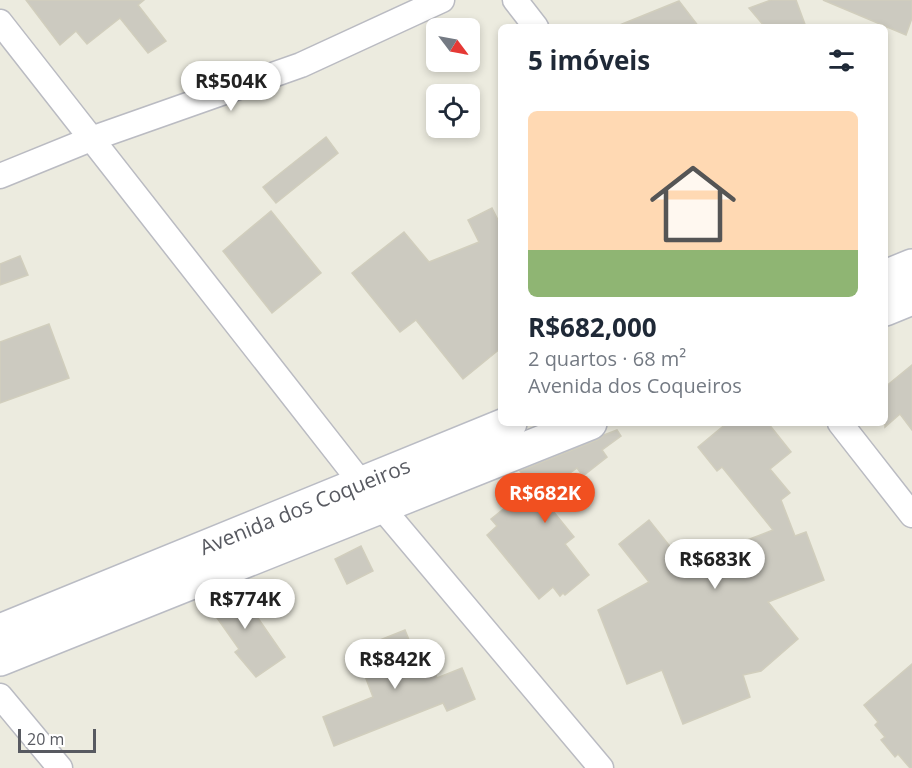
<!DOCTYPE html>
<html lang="pt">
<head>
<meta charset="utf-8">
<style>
  body { margin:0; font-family:"Open Sans",sans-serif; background:#f6f6f7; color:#1f2937; height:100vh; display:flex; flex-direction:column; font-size:22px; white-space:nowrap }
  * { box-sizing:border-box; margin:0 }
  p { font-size:20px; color:#747a83 }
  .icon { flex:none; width:33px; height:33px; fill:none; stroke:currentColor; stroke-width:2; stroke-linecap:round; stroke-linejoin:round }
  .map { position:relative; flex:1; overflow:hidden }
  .drawer { position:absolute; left:498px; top:24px; width:390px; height:402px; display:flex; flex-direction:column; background:#fff; border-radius:9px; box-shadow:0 3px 9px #0003 }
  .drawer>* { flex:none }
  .needle { width:39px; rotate:122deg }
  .tools { position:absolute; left:426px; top:18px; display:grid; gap:12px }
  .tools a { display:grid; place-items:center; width:54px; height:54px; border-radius:9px; background:#fff; box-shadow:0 3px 9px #0003; font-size:30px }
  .scale { position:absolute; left:18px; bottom:15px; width:78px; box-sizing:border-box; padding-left:6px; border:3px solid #585a61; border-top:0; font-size:16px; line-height:21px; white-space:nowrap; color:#585a61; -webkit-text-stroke:4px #fff; paint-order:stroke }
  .price { position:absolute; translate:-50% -51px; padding:0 14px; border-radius:21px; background:#fff; color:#222; font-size:20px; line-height:39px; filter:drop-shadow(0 2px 3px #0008) }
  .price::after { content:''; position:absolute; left:50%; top:36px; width:18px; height:14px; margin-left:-9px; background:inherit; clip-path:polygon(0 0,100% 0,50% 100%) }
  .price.active { background:#f15020; color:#fff }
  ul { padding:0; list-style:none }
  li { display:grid; align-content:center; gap:12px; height:318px; padding:0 30px }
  li span { display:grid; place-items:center; height:186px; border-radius:9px; color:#555 }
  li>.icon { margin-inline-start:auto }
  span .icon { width:108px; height:108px; fill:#fffc; stroke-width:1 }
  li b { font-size:26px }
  h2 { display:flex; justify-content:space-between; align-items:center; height:72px; padding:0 30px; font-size:26px }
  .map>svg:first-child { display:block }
  .building { fill:#cccac0; stroke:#d1cebd; stroke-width:1.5 }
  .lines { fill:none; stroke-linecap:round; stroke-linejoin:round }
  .minor-casing { stroke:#babbc2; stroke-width:27 }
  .secondary-casing { stroke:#babcc4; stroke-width:36 }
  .minor { stroke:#fff; stroke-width:24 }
  .secondary { stroke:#fff; stroke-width:33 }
  .labels { text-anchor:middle; stroke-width:5; stroke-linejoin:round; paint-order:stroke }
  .street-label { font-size:21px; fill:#585a61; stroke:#fff }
</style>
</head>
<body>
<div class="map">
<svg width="912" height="768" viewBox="0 0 912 768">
  <rect width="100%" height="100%" fill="#ecebdf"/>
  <g class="building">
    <polygon points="26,0 144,0 138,5 166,41 148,53 120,18 87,44 76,31 60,45"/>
    <polygon points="771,0 796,0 806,27 765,27 749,8"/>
    <polygon points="823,0 912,0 912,18 906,35"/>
    <polygon points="679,1 699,27 618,27 617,26"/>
    <polygon points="326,137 338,153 276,203 263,187"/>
    <polygon points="492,208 501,226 501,348 463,379 416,320 400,332 352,273 404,232 429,262 479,242 468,220"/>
    <polygon points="271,211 321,273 272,313 223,251"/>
    <polygon points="20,256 28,275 0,285 0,264"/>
    <polygon points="49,324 69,378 0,403 0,342"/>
    <polygon points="912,365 912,430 900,414 885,427 885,387"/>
    <polygon points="727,423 768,423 791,452 770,469 790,493 781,500 795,536 806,532 824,580 768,602 798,639 761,671 743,675 750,697 683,724 662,670 627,684 598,610 649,582 619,544 649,520 684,564 773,530 722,467 717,471 698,447"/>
    <polygon points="617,430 621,436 602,450 607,457 583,476 577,468 540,495 574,537 565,544 589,575 565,595 563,593 560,596 553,587 539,599 487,535 497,526 491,519 532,486 520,471 597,440 604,435"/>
    <polygon points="361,546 373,571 347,584 335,559"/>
    <polygon points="235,585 285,657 256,677 235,652 239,649 203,598"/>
    <polygon points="405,630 424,677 435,673 437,678 462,668 475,699 447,711 443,703 334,746 323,717 373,697 355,650"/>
    <polygon points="912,664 912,768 910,768 898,754 895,757 881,740 885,737 875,725 878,722 864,705"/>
  </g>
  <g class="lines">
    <defs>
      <g id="minor">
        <polyline points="515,0 536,27"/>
        <polyline points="0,22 362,484 601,768"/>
        <polyline points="0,176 91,139 301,65 442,0"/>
        <polyline points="840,423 912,515"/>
        <polyline points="0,696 60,768"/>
      </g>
      <g id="secondary">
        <polyline points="885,277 912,266"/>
        <polyline points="885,309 912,298"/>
        <polyline points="0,631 510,423"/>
        <polyline points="0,659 590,423"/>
      </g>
    </defs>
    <use href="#minor" class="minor-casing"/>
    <use href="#secondary" class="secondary-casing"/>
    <use href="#minor" class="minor"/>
    <use href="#secondary" class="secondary"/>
  </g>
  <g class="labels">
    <g class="street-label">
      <text transform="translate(305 507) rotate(-22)" y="7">Avenida dos Coqueiros</text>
    </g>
  </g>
</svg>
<div class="tools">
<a><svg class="needle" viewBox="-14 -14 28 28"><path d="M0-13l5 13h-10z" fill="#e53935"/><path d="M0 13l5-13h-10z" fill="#747a83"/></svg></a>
<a><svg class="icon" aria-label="locate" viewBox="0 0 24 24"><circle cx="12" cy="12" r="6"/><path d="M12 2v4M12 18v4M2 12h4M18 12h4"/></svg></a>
</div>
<div class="scale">20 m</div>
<b class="price" style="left:231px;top:112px">R$504K</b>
<b class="price active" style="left:545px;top:524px">R$682K</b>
<b class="price" style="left:715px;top:590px">R$683K</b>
<b class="price" style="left:245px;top:630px">R$774K</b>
<b class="price" style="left:395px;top:690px">R$842K</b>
<section class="drawer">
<h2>5 imóveis<svg class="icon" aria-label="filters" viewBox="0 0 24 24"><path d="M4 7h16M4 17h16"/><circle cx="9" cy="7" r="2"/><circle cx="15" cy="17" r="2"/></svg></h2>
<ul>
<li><span style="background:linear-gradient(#ffd9b3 75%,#8fb573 0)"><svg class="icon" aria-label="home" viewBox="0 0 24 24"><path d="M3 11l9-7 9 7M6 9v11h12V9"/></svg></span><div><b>R$682,000</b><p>2 quartos · 68 m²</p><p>Avenida dos Coqueiros</p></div></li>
</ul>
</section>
</div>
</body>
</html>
